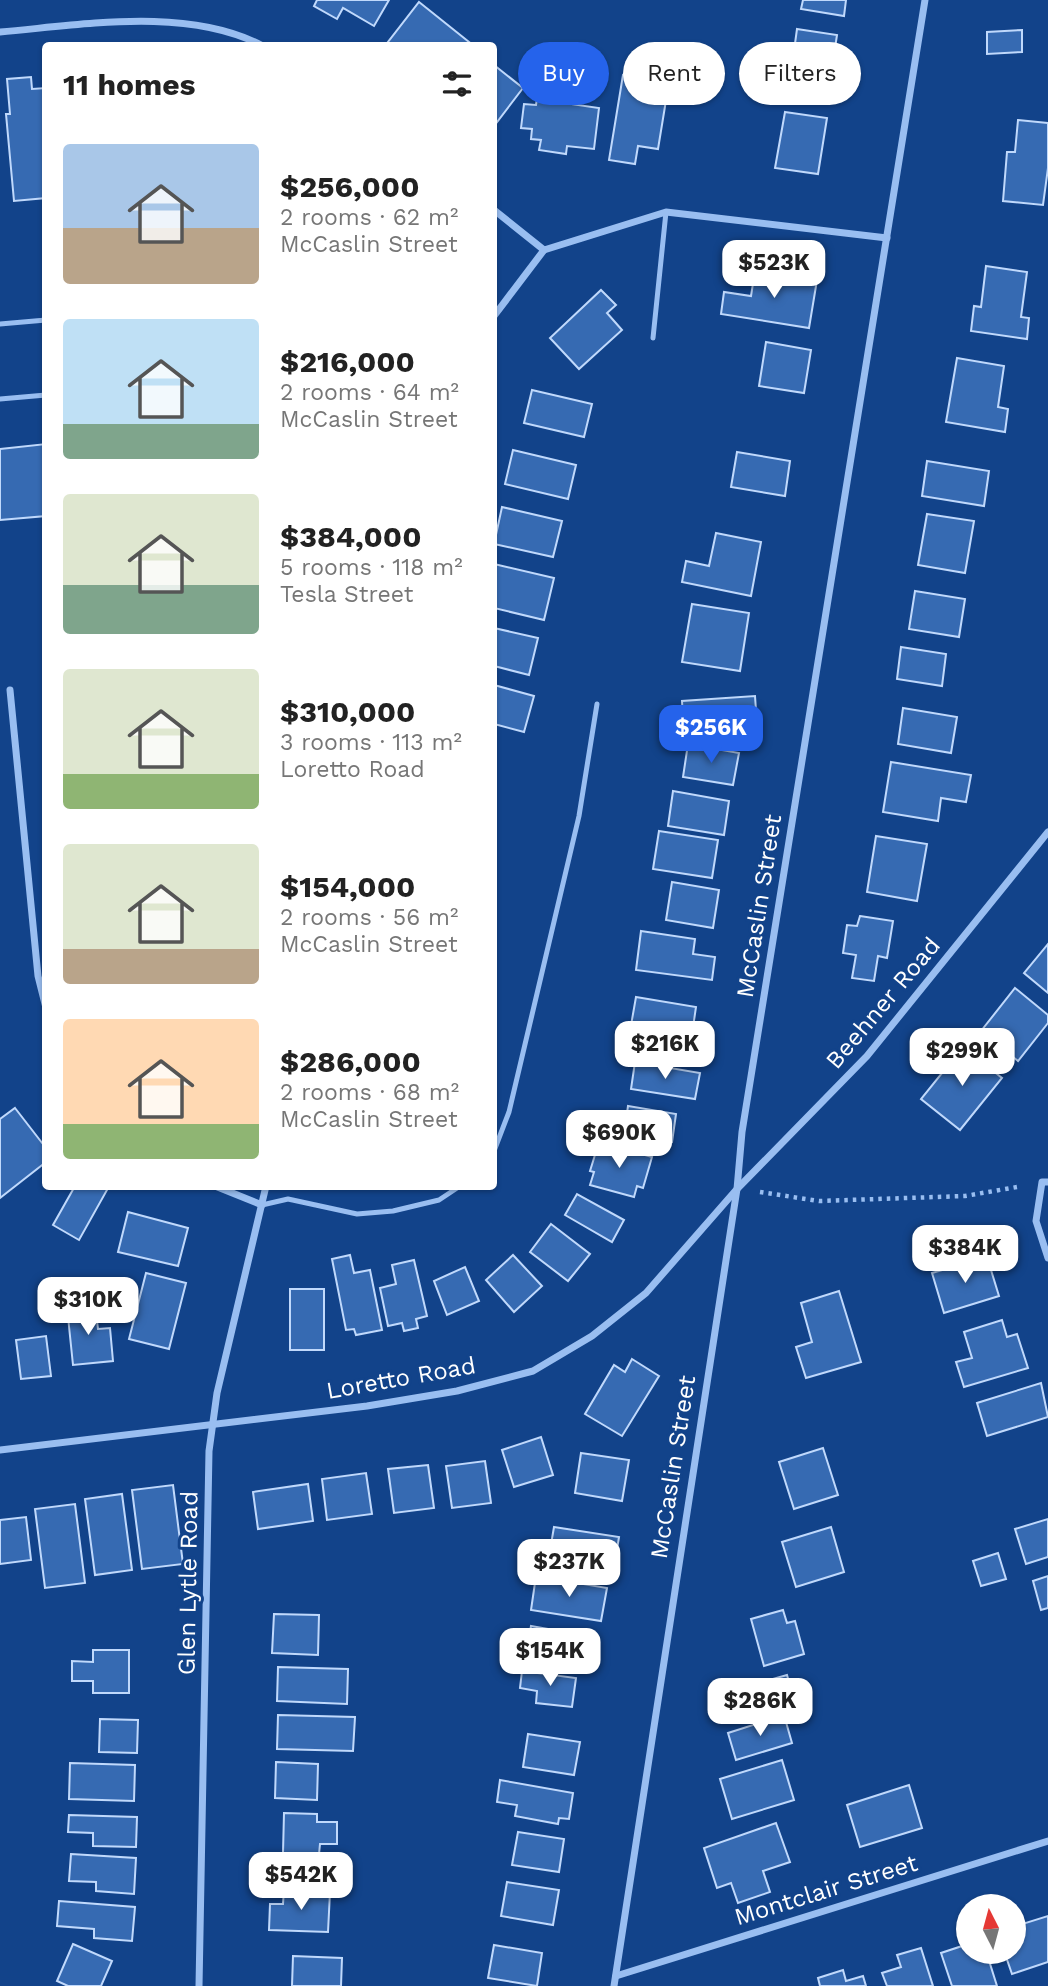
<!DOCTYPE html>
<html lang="en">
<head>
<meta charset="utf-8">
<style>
  body { margin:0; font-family:"Work Sans",sans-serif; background:#f2f2f2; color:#222; height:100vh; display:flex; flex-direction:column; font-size:26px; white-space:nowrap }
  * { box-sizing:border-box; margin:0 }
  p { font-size:23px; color:#767676 }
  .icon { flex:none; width:38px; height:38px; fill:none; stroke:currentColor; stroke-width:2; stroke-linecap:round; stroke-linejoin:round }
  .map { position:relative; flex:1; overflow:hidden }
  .details { position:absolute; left:42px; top:42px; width:455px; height:1148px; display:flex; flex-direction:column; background:#fff; border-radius:7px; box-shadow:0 2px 5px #0004 }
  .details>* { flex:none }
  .banner { position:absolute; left:518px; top:42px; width:424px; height:63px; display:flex; gap:14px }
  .needle { width:46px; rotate:354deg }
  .buttons { position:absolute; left:956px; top:1894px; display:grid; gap:14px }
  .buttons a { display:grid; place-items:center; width:70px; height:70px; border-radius:50%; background:#fff; box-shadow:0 2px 5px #0004; font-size:35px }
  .price { position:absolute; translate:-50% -60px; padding:0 16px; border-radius:14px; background:#fff; color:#222; font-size:23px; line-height:46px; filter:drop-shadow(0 2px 4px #0008) }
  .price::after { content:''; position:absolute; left:50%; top:42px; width:21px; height:16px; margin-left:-10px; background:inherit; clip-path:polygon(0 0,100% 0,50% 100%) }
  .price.current { background:#2563eb; color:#fff }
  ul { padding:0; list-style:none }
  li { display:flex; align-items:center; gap:21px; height:175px; padding:0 21px }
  li span { display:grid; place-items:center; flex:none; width:196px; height:140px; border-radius:7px; color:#555 }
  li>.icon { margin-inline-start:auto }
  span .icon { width:84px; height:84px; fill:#fffc; stroke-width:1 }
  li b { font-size:30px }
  h2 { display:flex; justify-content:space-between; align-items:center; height:84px; padding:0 21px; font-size:30px }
  .chip { padding:0 24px; border-radius:32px; background:#fff; box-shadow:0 2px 5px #0004; font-size:24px; line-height:63px }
  .chip.current { background:#2563eb; color:#fff }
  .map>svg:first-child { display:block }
  .building { fill:#366ab2; stroke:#c0d9fc; stroke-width:2 }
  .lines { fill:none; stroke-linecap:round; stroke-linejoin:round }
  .path { stroke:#99bef1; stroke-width:4.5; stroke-dasharray:3.5 5; stroke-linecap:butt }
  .service { stroke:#99bef1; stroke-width:5 }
  .minor { stroke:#99bef1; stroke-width:7 }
  .labels { text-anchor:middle; stroke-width:6; stroke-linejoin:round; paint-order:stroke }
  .street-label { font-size:24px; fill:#fff; stroke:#12438a }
</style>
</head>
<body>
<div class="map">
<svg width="1048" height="1986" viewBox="0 0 1048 1986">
  <rect width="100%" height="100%" fill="#12438a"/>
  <g class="building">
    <polygon points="317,0 389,0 374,26 343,8 337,19 314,6"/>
    <polygon points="803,0 846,0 844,16 801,9"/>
    <polygon points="419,2 474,46 392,46 388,42"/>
    <polygon points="797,29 837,35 835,48 843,49 836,90 771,79 775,55 793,58"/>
    <polygon points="1022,30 1022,52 987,54 987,32"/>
    <polygon points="494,65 523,88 494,126"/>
    <polygon points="623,75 669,82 658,149 638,146 635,164 609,160"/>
    <polygon points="31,77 32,89 46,88 46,198 14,201 6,114 10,114 7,79"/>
    <polygon points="537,99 599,108 594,149 567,146 566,154 539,150 541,140 531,139 532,129 521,128 524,104 536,105"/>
    <polygon points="785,112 827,118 818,174 775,168"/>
    <polygon points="1018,120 1048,123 1048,168 1043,205 1003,201 1007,152 1015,152"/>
    <polygon points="986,266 1027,272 1021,317 1029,318 1027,339 971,331 974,306 981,307"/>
    <polygon points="755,271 817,280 809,328 721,314 724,292 751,296"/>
    <polygon points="601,290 616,305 607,313 622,330 579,369 550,338"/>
    <polygon points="766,342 811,350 804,393 759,386"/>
    <polygon points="957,358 1004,366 998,407 1008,409 1005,432 946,422"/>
    <polygon points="532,390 592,404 584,437 524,423"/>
    <polygon points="46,444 46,516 0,520 0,449"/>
    <polygon points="513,450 576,465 568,499 505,484"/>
    <polygon points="737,452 790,461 785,496 731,487"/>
    <polygon points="927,461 989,471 984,506 922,496"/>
    <polygon points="502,507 562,521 553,557 494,544"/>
    <polygon points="927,514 974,521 965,573 918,565"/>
    <polygon points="716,533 761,542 751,596 682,582 686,561 709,566"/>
    <polygon points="494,564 554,578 544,620 494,608"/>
    <polygon points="915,591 965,599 959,637 909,629"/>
    <polygon points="692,604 749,613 740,671 682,662"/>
    <polygon points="494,628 538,638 529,675 494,666"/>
    <polygon points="901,647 946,654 942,686 897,679"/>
    <polygon points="494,685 534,696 524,732 494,724"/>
    <polygon points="755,696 757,725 734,726 734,734 684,737 682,701"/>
    <polygon points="903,708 957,717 951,753 898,744"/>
    <polygon points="688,744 739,753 733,785 683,777"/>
    <polygon points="891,762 971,775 966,802 941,798 938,821 883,812"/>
    <polygon points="673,791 729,801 724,835 668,826"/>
    <polygon points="659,831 718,840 712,878 653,869"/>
    <polygon points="876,836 927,844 917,901 867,892"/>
    <polygon points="672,882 719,890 713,928 666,920"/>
    <polygon points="860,916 893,921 887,958 878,956 874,981 852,978 856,955 843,953 847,925 857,926"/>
    <polygon points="641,931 695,939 693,954 715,957 712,980 636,970"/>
    <polygon points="1048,944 1048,993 1024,973"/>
    <polygon points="1015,988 1048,1015 1048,1023 1018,1061 981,1031"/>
    <polygon points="636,997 696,1007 691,1041 630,1031"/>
    <polygon points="963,1047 1002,1078 960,1130 921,1099"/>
    <polygon points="635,1062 700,1073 695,1099 631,1089"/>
    <polygon points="628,1106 676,1114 672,1142 624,1134"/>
    <polygon points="15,1108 46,1148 46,1162 0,1198 0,1119"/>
    <polygon points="599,1142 652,1157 643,1188 637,1186 634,1197 590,1185 594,1172 590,1171"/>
    <polygon points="75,1186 100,1186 107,1190 79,1240 53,1225"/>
    <polygon points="577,1194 624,1220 612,1242 565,1215"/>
    <polygon points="128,1212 188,1228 178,1266 118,1252"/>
    <polygon points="551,1224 590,1254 568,1281 530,1252"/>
    <polygon points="350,1255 354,1273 370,1270 382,1330 356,1335 354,1329 346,1330 332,1259"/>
    <polygon points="513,1255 542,1286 514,1312 486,1280"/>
    <polygon points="987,1257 999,1296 944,1313 932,1273"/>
    <polygon points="414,1260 427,1316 416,1319 418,1328 404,1331 402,1323 388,1326 380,1288 396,1284 392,1265"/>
    <polygon points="465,1267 479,1301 447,1315 434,1281"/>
    <polygon points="146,1273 186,1283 169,1349 129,1339"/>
    <rect x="290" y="1289" width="34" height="61"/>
    <polygon points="839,1291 861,1362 806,1378 796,1347 812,1342 801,1303"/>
    <polygon points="95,1304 98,1329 110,1328 113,1361 73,1365 67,1307"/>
    <polygon points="1002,1320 1007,1337 1017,1334 1028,1368 964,1387 956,1362 972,1358 964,1332"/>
    <polygon points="46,1336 51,1376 21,1379 16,1340"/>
    <polygon points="632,1359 659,1376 622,1436 585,1414 614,1365 625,1372"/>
    <polygon points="1041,1383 1048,1417 987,1436 977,1403"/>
    <polygon points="541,1437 553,1475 514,1487 502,1450"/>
    <polygon points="823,1448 838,1495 794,1509 779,1462"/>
    <polygon points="581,1453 629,1460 622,1501 575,1493"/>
    <polygon points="485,1461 491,1503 452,1508 446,1466"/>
    <polygon points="428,1465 434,1508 394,1513 388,1469"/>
    <polygon points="366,1473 372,1514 327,1520 322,1479"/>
    <polygon points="308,1484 313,1521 258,1529 253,1492"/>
    <polygon points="173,1485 183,1564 142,1569 132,1490"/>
    <polygon points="122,1494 132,1570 95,1575 85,1499"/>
    <polygon points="75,1504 85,1583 45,1588 35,1509"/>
    <polygon points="26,1517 31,1560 0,1564 0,1520"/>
    <polygon points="1048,1519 1048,1557 1026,1564 1015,1529"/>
    <polygon points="554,1527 619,1537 613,1573 548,1562"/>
    <polygon points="831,1527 844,1572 796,1587 782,1542"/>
    <polygon points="998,1553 1006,1579 981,1586 973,1561"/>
    <polygon points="536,1576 607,1588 601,1621 531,1610"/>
    <polygon points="1048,1576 1048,1608 1041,1610 1033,1581"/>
    <polygon points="783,1610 787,1623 795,1621 804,1654 764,1666 751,1619"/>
    <polygon points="274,1614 319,1615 318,1655 272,1653"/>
    <polygon points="531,1626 594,1637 589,1664 526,1654"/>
    <polygon points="93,1650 129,1650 129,1693 93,1693 93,1681 72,1681 72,1661 93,1662"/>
    <polygon points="278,1667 348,1669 347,1704 277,1701"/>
    <polygon points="522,1671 576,1678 572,1707 536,1703 537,1691 520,1688"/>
    <polygon points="787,1675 794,1699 746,1714 738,1689"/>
    <polygon points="278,1715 355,1717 353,1751 277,1749"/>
    <polygon points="784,1715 792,1743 736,1760 728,1733"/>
    <polygon points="100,1719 138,1720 137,1753 99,1752"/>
    <polygon points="528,1734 580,1742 574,1775 523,1767"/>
    <polygon points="782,1760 794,1800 732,1819 720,1779"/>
    <polygon points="276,1762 318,1764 317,1800 275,1798"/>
    <polygon points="70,1763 135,1765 134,1801 69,1799"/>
    <polygon points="500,1780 573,1793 569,1819 559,1818 558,1824 515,1816 517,1805 497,1802"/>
    <polygon points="909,1785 922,1828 860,1847 847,1805"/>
    <polygon points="284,1813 317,1814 317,1822 337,1822 337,1844 320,1844 319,1854 283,1853"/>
    <polygon points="69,1815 137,1817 136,1847 93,1846 93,1833 68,1832"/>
    <polygon points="776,1823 790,1862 763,1871 770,1892 738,1903 731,1883 717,1888 704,1848"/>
    <polygon points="518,1832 564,1839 559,1872 512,1865"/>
    <polygon points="71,1854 136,1858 134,1894 96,1891 96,1882 69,1881"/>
    <polygon points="507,1882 559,1890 553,1925 501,1916"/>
    <polygon points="284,1890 330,1892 328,1932 269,1930 270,1904 283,1904"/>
    <polygon points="59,1901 135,1907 132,1941 94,1938 94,1929 57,1926"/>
    <polygon points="1048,1916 1048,1962 1012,1974 1004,1951 1013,1951 1013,1927"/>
    <polygon points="968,1932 968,1951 986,1951 997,1986 952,1986 941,1953 962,1946 959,1935"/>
    <polygon points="73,1944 112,1961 101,1986 68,1986 57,1981"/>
    <polygon points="494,1945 542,1953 537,1986 488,1978"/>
    <polygon points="921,1948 933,1986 887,1986 882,1973 901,1967 897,1955"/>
    <polygon points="293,1956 342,1958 341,1986 292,1986"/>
    <polygon points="843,1970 846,1981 863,1976 866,1986 820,1986 818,1978"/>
  </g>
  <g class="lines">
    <polyline class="path" points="760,1192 819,1201 965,1196 1017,1187"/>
    <g class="service">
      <polyline points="0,324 46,320"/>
      <polyline points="653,338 666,212"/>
      <polyline points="0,399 46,395"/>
      <polyline points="494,1151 509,1112 579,816 597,704"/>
      <polyline points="262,1205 288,1199 357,1214 393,1211 439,1200 460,1186"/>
    </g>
    <g class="minor">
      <path d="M0 32C82 25 187 6 263 46"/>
      <polyline points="494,210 544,250"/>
      <polyline points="494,316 544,250 666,212 887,238"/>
      <polyline points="10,690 38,976 46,1008"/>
      <polyline points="1048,1182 1042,1182 1036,1221 1048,1258"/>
      <polyline points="215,1186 262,1205"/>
      <polyline points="0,1450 367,1406 457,1391 533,1371 592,1336 646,1293 737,1189 867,1056 1048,832"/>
      <polyline points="616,1976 1048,1841"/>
      <polyline points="199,1986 209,1451 217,1393 266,1186"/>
      <polyline points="614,1986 737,1189 742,1132 925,0"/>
    </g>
  </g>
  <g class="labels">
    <g class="street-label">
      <text transform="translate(759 906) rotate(-81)" y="8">McCaslin Street</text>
      <text transform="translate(883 1003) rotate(-50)" y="8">Beehner Road</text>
      <text transform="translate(401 1378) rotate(-10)" y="8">Loretto Road</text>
      <text transform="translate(673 1467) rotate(-81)" y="8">McCaslin Street</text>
      <text transform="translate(188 1583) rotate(-89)" y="8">Glen Lytle Road</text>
      <text transform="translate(826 1890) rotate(-17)" y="8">Montclair Street</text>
    </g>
  </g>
</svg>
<div class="buttons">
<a><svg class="needle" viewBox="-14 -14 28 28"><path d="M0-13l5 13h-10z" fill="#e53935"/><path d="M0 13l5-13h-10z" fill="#767676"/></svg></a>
</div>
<b class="price" style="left:774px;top:300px">$523K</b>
<b class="price current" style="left:711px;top:765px">$256K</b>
<b class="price" style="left:665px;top:1081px">$216K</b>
<b class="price" style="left:962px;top:1088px">$299K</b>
<b class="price" style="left:619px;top:1170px">$690K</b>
<b class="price" style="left:965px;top:1285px">$384K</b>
<b class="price" style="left:88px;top:1337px">$310K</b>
<b class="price" style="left:569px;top:1599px">$237K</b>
<b class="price" style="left:550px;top:1688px">$154K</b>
<b class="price" style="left:760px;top:1738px">$286K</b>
<b class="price" style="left:301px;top:1912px">$542K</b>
<div class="banner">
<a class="chip current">Buy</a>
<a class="chip">Rent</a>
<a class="chip">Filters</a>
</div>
<section class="details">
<h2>11 homes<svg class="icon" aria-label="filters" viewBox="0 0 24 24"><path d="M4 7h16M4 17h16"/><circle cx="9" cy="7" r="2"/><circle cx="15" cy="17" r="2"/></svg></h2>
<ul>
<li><span style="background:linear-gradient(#a9c7e8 60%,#b9a48a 0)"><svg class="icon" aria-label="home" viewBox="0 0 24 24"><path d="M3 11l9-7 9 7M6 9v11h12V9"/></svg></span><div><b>$256,000</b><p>2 rooms · 62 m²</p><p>McCaslin Street</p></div></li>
<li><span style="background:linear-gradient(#bfe0f5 75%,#7fa58c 0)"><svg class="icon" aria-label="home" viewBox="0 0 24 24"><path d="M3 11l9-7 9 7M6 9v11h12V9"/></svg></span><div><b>$216,000</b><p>2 rooms · 64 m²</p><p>McCaslin Street</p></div></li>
<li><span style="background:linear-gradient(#dfe7d0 65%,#7fa58c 0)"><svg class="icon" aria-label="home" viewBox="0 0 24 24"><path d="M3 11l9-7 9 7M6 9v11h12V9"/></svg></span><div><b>$384,000</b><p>5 rooms · 118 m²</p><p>Tesla Street</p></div></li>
<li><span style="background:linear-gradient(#dfe7d0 75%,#8fb573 0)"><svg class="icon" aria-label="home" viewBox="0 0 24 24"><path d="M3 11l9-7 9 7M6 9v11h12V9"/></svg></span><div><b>$310,000</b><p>3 rooms · 113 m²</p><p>Loretto Road</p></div></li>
<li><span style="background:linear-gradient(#dfe7d0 75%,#b9a48a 0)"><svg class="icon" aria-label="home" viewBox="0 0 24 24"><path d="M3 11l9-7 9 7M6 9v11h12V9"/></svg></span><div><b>$154,000</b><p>2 rooms · 56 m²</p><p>McCaslin Street</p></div></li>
<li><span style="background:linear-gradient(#ffd9b3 75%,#8fb573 0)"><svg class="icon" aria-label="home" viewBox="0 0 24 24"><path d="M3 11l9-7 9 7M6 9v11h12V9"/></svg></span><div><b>$286,000</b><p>2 rooms · 68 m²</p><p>McCaslin Street</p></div></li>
</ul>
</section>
</div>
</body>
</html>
